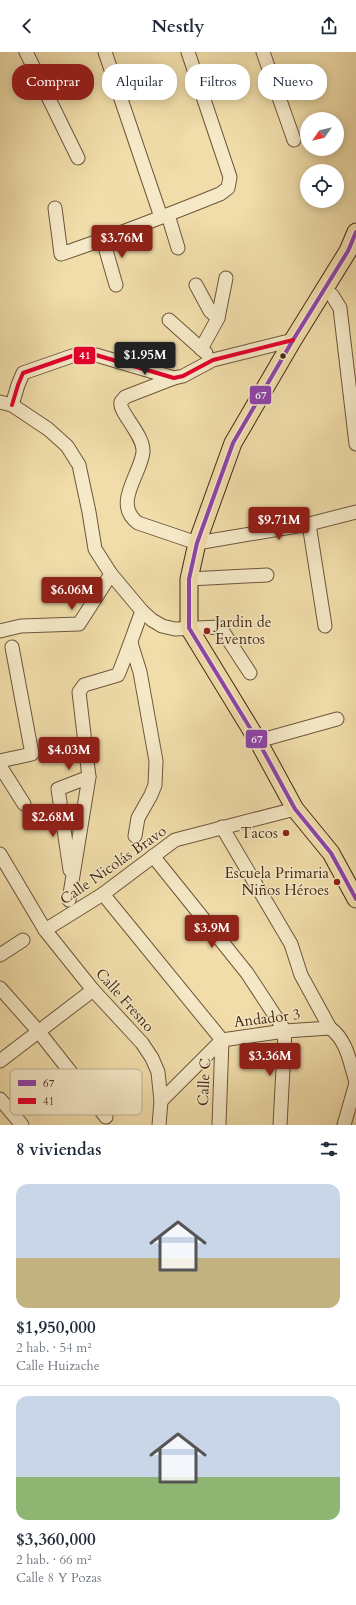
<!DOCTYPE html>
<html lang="es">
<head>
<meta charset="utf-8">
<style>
  body { margin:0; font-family:Cardo,serif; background:#f2f2f3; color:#1f2937; height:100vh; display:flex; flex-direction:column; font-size:15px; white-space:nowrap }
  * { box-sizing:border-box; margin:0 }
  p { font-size:13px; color:#747a83 }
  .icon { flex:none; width:22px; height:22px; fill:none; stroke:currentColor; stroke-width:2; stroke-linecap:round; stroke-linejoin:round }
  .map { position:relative; height:1073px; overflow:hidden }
  .panel { display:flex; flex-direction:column; background:#fff; flex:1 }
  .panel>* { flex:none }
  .top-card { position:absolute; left:12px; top:12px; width:332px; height:36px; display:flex; gap:8px }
  .needle { width:26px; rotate:236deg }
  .controls { position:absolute; left:300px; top:60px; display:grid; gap:8px }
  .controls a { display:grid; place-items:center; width:44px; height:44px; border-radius:50%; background:#fff; box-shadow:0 2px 10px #0003; font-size:20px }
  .price { position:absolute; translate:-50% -34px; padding:0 9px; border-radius:4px; background:#8f2418; color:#fff; font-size:13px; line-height:26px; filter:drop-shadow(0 1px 2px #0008) }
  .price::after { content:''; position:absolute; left:50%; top:24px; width:12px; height:9px; margin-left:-6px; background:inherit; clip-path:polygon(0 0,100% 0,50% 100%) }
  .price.current { background:#222; color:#fff }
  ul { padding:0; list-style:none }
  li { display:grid; align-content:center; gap:8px; height:212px; padding:0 16px }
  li+li { border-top:1px solid #e0e1e3 }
  li span { display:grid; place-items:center; height:124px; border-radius:12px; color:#555 }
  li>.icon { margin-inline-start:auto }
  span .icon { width:72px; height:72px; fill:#fffc; stroke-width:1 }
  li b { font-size:17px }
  h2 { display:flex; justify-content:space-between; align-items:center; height:48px; padding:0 16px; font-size:17px }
  .tag { padding:0 14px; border-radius:16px; background:#fff; box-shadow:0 2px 10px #0003; font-size:14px; line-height:36px }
  .tag.current { background:#8f2418; color:#fff }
  header { display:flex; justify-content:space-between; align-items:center; height:52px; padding:0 16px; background:#fff; font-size:18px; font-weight:600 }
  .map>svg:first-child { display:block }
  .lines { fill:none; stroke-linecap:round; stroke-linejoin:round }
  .minor-casing { stroke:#6e563c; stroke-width:15 }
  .major-casing { stroke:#432917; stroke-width:19 }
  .minor { stroke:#f5e9c7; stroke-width:13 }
  .major { stroke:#f0dda9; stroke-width:17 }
  .bus-1-casing { stroke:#f5e9c7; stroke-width:7 }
  .bus-2-casing { stroke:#f5e9c7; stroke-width:7 }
  .bus-1 { stroke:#8e44ad; stroke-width:4 }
  .bus-2 { stroke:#e4002b; stroke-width:4 }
  .bus-dot { fill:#432917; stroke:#f5e9c7; stroke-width:1.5 }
  .poi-dot { fill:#8f2418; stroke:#f5e9c7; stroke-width:1.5 }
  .labels { text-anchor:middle; stroke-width:3; stroke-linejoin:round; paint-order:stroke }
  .poi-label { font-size:15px; fill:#432917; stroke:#f5e9c7; text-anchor:end }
  .street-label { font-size:15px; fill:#432917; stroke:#f5e9c7 }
  .key { fill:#f5e9c7; stroke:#c0af92; stroke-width:1 }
  .key-label { font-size:11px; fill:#432917 }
  .line-badge { stroke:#f5e9c7; stroke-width:1.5 }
  .badge-label { font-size:11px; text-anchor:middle; font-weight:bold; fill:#fff }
</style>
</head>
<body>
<header><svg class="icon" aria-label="back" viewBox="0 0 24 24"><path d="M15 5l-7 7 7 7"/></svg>Nestly<svg class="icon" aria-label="share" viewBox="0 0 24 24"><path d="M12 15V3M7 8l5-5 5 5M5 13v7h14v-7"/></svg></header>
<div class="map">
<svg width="356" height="1073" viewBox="0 0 356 1073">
  <rect width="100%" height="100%" fill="#f0dda9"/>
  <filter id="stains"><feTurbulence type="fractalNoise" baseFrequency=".005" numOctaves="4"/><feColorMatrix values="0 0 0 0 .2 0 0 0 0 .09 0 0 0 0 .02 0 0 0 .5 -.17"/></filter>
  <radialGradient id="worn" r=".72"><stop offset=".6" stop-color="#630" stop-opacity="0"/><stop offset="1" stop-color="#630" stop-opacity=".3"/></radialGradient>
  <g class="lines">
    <defs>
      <g id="minor">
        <polyline points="26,0 78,106"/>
        <polyline points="105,0 161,165"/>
        <polyline points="263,0 294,88"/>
        <path d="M55 156 61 202C115 184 167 163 220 142L228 136 230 125 188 0"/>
        <polyline points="168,163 178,196"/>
        <polyline points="103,188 116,233"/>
        <polyline points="196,233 210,259 218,266"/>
        <polyline points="323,238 332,243 340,256 356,392"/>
        <polyline points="169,268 206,301"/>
        <polyline points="201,297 218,266 226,226"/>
        <path d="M174 326 125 345C124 347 122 348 121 350 118 360 144 382 143 400 141 422 112 452 138 471L197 491 309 472 356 460"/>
        <polyline points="0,350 12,353 48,377 67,394 79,413 89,460 95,497 111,522 142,559 152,568 162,574 175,577 220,575 250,621"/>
        <polyline points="12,353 18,333 23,321 72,304 96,303 174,326 183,324 213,308 293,288"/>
        <polyline points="309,472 325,574"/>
        <polyline points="189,527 267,523"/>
        <polyline points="0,579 21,574 79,572 111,522"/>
        <polyline points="131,591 140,620 156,709 155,733 151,743 138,766 135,784"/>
        <polyline points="258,689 337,667"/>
        <polyline points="0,709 32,702 12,595"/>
        <polyline points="0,714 24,752"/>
        <path d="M222 775 291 892 301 923 330 976C347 988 350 1011 356 1030"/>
        <polyline points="0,802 45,878 93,938 142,991 152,1006 158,1020 161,1049 159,1073"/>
        <polyline points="153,804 247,921 285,979 280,1073"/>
        <polyline points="70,818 58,737 89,725"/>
        <polyline points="103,842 222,988 219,1073"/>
        <path d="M69 848 89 725 79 640 84 633 118 623C127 601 134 580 142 559"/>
        <polyline points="45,878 103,842 175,788 295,757"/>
        <polyline points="0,903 23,888"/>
        <polyline points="0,936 39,980 106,1065"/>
        <polyline points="0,1009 93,938"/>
        <polyline points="0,1047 22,1073"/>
        <polyline points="161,1049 222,988 285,979 330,976"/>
        <polyline points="344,1073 356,1031"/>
      </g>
      <polyline id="major" points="356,180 348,199 293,288 233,391 197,491 189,527 189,576 258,689 295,757 331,801 356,847"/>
    </defs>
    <use href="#minor" class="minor-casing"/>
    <use href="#major" class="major-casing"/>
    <use href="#minor" class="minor"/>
    <use href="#major" class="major"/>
    <defs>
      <polyline id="bus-1" points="356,180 348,199 293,288 233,391 197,491 189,527 189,576 258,689 295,757 331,801 356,847"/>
      <polyline id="bus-2" points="12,353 18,333 23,321 72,304 96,303 174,326 183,324 213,308 293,288"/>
    </defs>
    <use href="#bus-1" class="bus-1-casing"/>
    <use href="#bus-2" class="bus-2-casing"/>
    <use href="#bus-1" class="bus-1"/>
    <use href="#bus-2" class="bus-2"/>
  </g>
  <circle class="bus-dot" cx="283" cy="304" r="3.5"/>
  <g class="poi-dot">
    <circle cx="207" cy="579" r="4"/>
    <circle cx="286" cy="781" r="4"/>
    <circle cx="337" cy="830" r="4"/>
  </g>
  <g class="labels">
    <g class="poi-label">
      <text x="215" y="575" text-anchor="start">Jardin de<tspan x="215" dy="17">Eventos</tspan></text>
      <text x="278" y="786">Tacos</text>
      <text x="329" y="826">Escuela Primaria<tspan x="329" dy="17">Niños Héroes</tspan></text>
    </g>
    <g class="street-label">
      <text transform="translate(113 813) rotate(-35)" y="5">Calle Nicolás Bravo</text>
      <text transform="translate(125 948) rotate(48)" y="5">Calle Fresno</text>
      <text transform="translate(267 966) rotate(-7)" y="5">Andador 3</text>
      <text transform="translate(204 1030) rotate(-87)" y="5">Calle C</text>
    </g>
  </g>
  <rect x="10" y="1017" width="132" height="46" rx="6" class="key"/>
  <rect x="18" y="1028" width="18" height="6" fill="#8e44ad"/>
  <rect x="18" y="1046" width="18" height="6" fill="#e4002b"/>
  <g class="key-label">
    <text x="43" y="1035">67</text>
    <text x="43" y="1053">41</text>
  </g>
  <g class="line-badge">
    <rect x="73" y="294" width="23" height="19" rx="4" fill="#e4002b"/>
    <rect x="249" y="333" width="23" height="20" rx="4" fill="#8e44ad"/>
    <rect x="245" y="677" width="23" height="20" rx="4" fill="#8e44ad"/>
  </g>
  <g class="badge-label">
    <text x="85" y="307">41</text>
    <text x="261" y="347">67</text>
    <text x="257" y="691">67</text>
  </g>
  <rect width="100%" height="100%" filter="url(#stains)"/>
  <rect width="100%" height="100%" fill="url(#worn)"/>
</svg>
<div class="controls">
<a><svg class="needle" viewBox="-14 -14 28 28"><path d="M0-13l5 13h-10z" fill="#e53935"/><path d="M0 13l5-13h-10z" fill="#747a83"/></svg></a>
<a><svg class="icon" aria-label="locate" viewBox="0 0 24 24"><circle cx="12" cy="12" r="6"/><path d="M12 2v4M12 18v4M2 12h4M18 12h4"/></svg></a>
</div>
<b class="price" style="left:122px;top:207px">$3.76M</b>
<b class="price current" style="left:145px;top:324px">$1.95M</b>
<b class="price" style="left:279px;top:489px">$9.71M</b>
<b class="price" style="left:72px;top:559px">$6.06M</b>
<b class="price" style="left:69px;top:719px">$4.03M</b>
<b class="price" style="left:53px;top:786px">$2.68M</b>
<b class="price" style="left:212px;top:897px">$3.9M</b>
<b class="price" style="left:270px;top:1025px">$3.36M</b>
<div class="top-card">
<a class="tag current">Comprar</a>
<a class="tag">Alquilar</a>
<a class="tag">Filtros</a>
<a class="tag">Nuevo</a>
</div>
</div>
<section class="panel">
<h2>8 viviendas<svg class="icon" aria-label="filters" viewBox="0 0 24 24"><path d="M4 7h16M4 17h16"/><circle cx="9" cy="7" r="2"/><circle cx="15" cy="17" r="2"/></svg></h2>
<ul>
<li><span style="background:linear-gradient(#c9d6e8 60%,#c2b280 0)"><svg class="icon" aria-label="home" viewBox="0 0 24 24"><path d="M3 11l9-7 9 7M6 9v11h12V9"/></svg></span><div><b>$1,950,000</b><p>2 hab. · 54 m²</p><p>Calle Huizache</p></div></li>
<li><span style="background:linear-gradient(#c9d6e8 65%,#8fb573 0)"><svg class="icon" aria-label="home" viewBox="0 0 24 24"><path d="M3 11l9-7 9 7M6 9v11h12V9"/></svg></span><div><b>$3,360,000</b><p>2 hab. · 66 m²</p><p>Calle 8 Y Pozas</p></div></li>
</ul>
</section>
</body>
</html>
